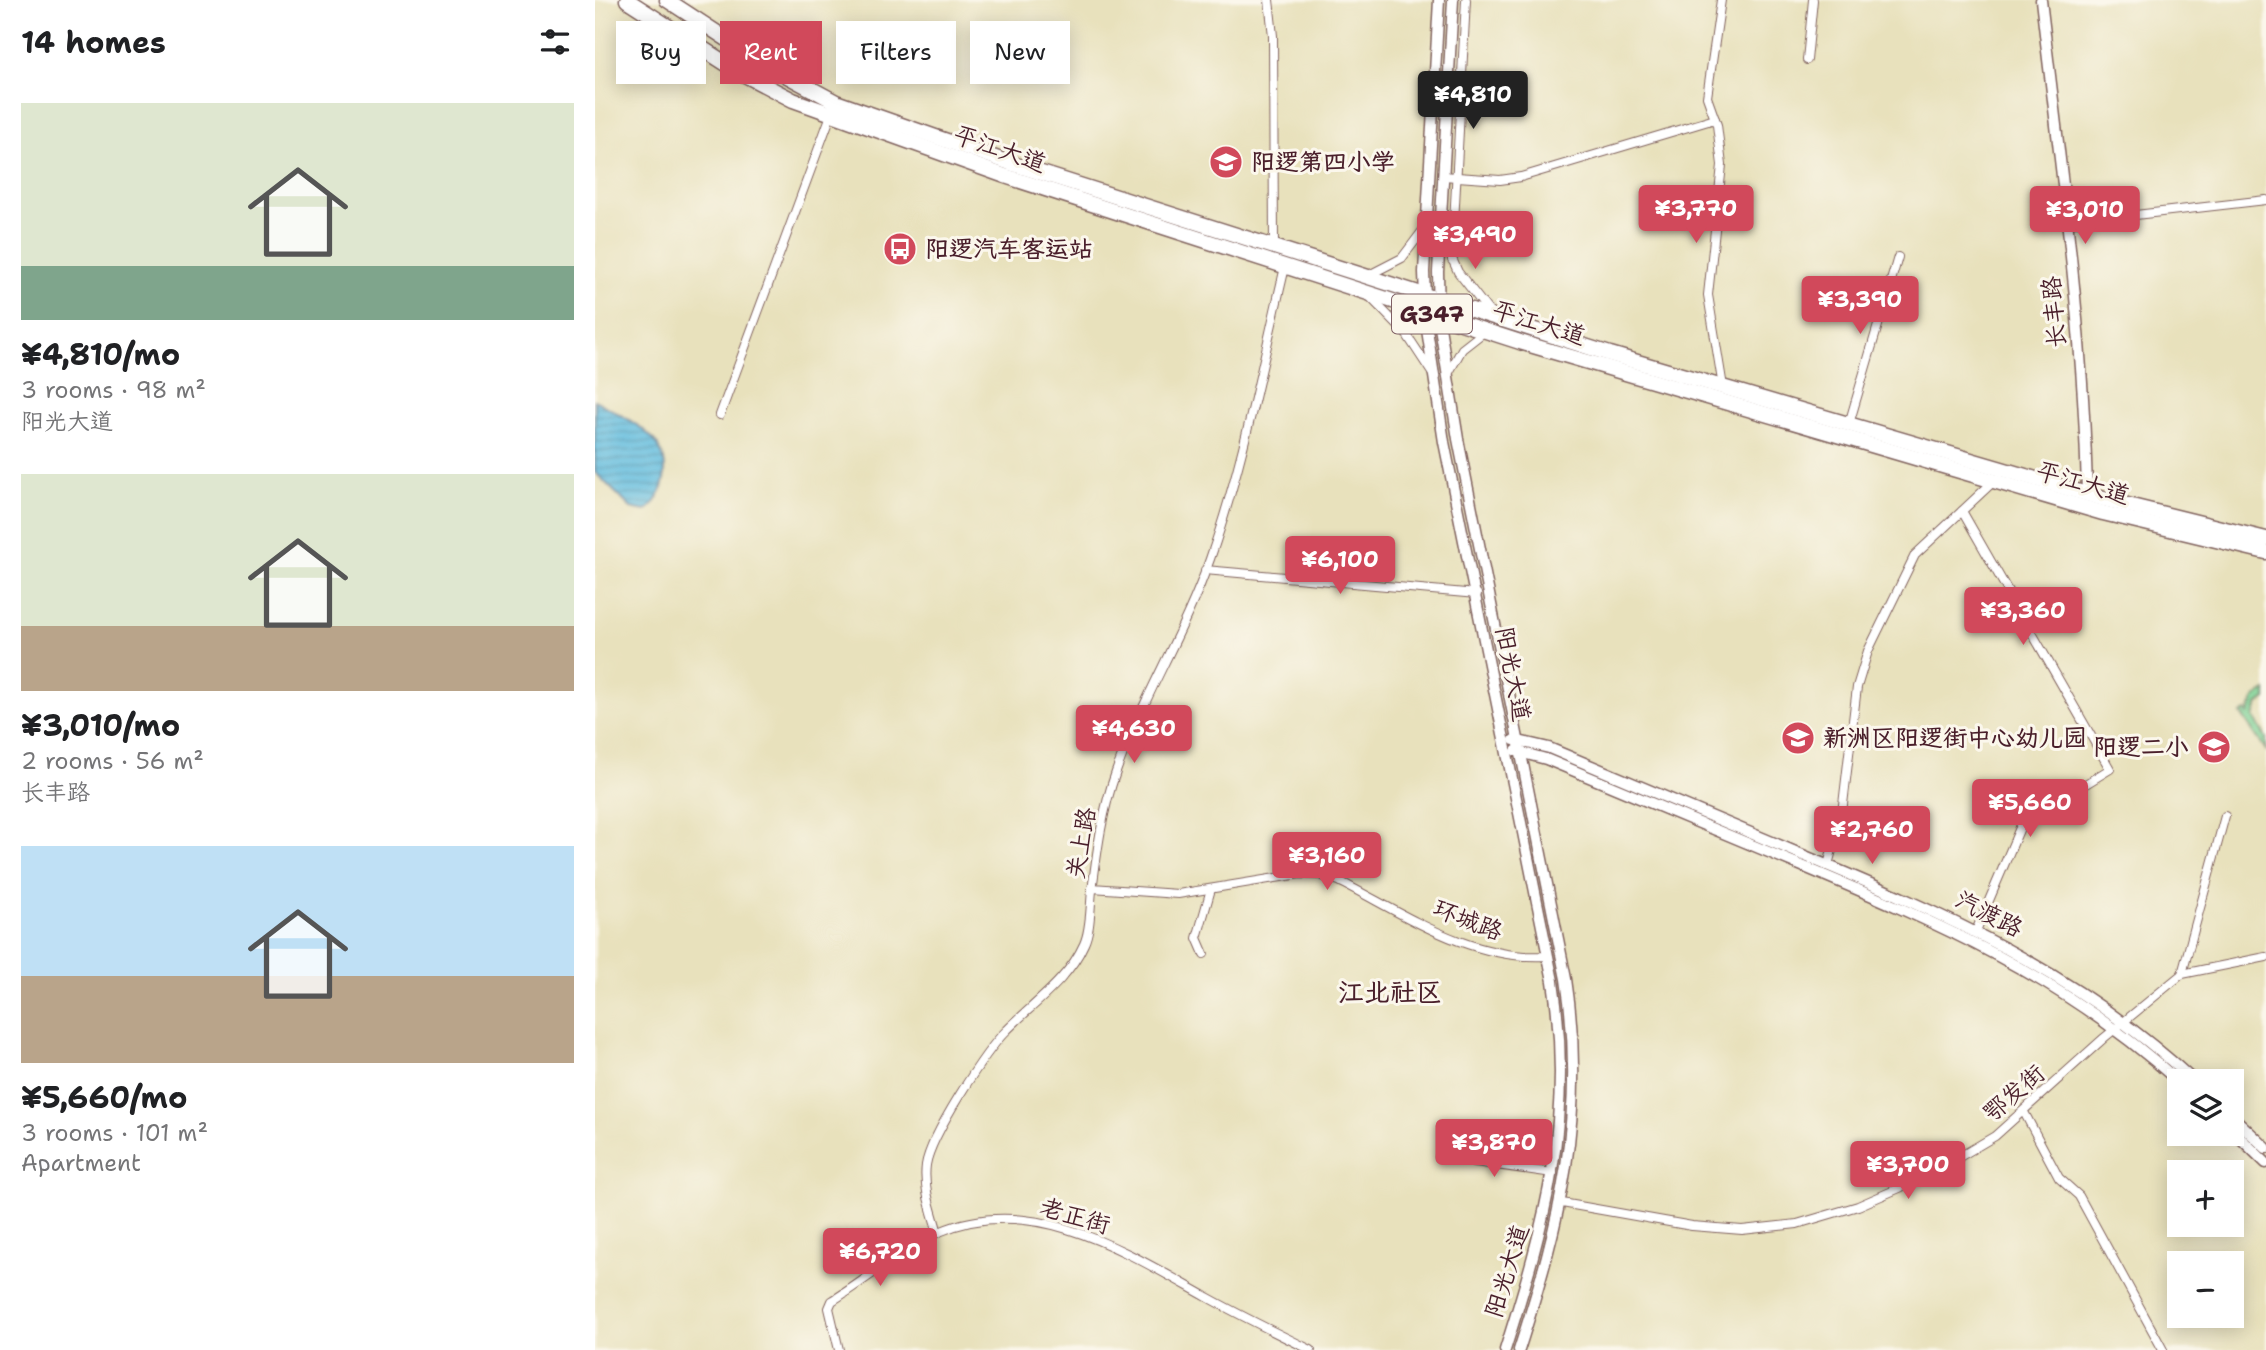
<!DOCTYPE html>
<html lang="en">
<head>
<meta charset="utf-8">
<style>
  body { margin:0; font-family:"Shantell Sans","LXGW WenKai TC",sans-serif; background:#f2f2f2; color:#202124; height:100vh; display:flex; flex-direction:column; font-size:26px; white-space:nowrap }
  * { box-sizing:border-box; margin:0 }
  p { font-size:23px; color:#757577 }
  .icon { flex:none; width:38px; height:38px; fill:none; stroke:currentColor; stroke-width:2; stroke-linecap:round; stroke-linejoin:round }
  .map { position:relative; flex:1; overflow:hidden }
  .side { display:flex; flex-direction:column; background:#fff; width:595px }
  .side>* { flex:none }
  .hud { position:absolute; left:21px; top:21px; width:665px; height:63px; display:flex; gap:14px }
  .fabs { position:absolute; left:1572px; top:1069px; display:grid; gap:14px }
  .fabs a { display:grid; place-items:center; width:77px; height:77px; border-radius:0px; background:#fff; box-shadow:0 4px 18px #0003; font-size:35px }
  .price { position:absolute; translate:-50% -60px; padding:0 16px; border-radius:7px; background:#d1495b; color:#fff; font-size:23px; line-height:46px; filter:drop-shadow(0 2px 4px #0008) }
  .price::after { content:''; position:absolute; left:50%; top:42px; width:21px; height:16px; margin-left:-10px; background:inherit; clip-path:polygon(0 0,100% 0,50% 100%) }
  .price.current { background:#222; color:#fff }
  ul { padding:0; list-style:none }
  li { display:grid; align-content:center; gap:14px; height:371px; padding:0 21px }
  li span { display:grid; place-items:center; height:217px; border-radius:0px; color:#555 }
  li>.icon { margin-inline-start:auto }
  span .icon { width:126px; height:126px; fill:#fffc; stroke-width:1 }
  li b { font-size:30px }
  h2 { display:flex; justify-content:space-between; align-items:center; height:84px; padding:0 21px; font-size:30px }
  .tag { padding:0 24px; border-radius:0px; background:#fff; box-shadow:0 4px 18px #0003; font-size:24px; line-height:63px }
  .tag.current { background:#d1495b; color:#fff }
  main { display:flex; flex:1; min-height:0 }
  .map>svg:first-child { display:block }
  .green { fill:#7fd294; stroke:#647860; stroke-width:2 }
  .water { fill:url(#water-rules); stroke:#556e84; stroke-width:2 }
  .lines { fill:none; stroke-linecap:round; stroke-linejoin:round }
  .street-casing { stroke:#81635e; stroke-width:10 }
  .secondary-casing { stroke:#81635e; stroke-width:13 }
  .highway-casing { stroke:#81635e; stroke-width:17 }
  .street { stroke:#fff; stroke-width:8 }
  .secondary { stroke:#fff; stroke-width:10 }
  .highway { stroke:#fff; stroke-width:14 }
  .labels { text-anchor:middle; stroke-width:6; stroke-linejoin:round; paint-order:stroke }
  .shield { fill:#fbf7ec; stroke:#7f6065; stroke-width:2 }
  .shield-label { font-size:23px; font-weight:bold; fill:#4a1f2b }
  .street-label { font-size:24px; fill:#4a1f2b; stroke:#fbf7ec }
  .poi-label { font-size:24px; font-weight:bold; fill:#4a1f2b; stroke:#fbf7ec; text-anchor:start }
  .neighbourhood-label { font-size:26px; font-weight:bold; fill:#4a1f2b; stroke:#fbf7ec }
</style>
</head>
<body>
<main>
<section class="side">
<h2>14 homes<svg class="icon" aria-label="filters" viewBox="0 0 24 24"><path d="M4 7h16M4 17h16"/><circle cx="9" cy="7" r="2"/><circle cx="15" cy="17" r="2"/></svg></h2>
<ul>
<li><span style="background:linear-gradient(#dfe7d0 75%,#7fa58c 0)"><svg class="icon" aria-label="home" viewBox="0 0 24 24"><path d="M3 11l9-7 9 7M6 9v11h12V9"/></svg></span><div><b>¥4,810/mo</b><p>3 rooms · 98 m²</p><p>阳光大道</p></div></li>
<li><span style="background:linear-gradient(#dfe7d0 70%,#b9a48a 0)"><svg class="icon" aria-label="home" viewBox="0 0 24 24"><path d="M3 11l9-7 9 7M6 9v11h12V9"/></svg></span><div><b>¥3,010/mo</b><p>2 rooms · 56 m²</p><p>长丰路</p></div></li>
<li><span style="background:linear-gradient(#bfe0f5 60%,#b9a48a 0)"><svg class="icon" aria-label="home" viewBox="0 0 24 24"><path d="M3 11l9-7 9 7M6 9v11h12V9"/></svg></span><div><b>¥5,660/mo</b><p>3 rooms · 101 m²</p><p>Apartment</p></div></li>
</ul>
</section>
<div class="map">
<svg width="1671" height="1350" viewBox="0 0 1671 1350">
  <defs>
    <pattern id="water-rules" width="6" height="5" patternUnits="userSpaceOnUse" patternTransform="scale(1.75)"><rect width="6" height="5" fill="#60bcde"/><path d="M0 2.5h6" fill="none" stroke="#5198b4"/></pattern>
  </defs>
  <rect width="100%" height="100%" fill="#fbf7ec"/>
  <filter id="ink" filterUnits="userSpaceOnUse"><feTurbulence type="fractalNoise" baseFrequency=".0143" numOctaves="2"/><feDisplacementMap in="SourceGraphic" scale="14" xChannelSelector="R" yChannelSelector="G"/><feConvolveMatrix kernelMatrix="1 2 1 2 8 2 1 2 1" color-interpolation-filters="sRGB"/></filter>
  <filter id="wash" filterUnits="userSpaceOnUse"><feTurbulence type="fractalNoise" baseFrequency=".00686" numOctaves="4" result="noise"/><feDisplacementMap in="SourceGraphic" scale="28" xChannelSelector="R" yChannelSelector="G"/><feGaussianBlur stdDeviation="1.57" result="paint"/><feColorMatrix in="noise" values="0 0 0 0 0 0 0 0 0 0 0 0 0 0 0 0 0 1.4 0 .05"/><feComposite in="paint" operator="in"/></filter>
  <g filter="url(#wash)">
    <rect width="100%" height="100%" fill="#e8e1bc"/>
    <polygon class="green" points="1671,691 1671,699 1663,705 1659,717 1671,738 1671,750 1646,714 1651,711 1653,714 1660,698"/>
    <path class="water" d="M0 400C35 422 80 437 68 484 65 495 60 505 50 511L36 508 0 472Z"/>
  </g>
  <g filter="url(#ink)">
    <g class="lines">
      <defs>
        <g id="street">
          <polyline points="674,0 678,36 679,249"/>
          <polyline points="1126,0 1112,97 1122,125 1127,165 1113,295 1128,387"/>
          <polyline points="1212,60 1218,0"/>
          <polyline points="848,176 905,180 926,177 1120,119"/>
          <polyline points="1471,223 1671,200"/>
          <polyline points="847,236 863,272 895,313"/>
          <polyline points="857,260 871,0"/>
          <polyline points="774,275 807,258 829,229"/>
          <polyline points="775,297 812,335 837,373"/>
          <polyline points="853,374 867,349 890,331"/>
          <polyline points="125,415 236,115"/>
          <polyline points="1254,424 1303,257"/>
          <polyline points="1367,511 1515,769 1427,823 1381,931"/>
          <polyline points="610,570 882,594"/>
          <polyline points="1233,865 1247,813 1262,687 1273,651 1320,555 1399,481"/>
          <path d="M497 888 583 894 705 874 724 875 744 881C811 915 876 961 953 956"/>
          <polyline points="609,954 602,938 616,889"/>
          <polyline points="1587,974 1630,816"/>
          <polyline points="1429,1112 1464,1178 1484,1196 1568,1350"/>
          <polyline points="844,1157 958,1173"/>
          <polyline points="967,1203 1097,1226 1147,1230 1202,1224 1263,1206 1332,1176 1400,1136 1509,1038 1587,974 1671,957"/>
          <path d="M343 1233C337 1211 328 1189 331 1165 335 1137 390 1051 412 1030 439 1003 473 980 489 944 496 929 495 907 497 891 502 852 507 811 521 772 547 699 589 633 615 559 648 465 667 364 690 267"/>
          <path d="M244 1350 234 1308 237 1301C268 1282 312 1246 344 1232 437 1191 533 1253 612 1297 646 1316 681 1333 716 1350"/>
        </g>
        <g id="secondary">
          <path d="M844 0 829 272 831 323 849 442 958 981C979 1119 951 1220 910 1350"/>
          <path d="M858 0 843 272 844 321 863 439 971 979C992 1115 965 1222 924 1350"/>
          <path d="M1446 0C1465 164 1489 330 1492 495"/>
          <path d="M919 740 954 748C1037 783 1120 818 1203 853 1351 915 1480 971 1600 1082"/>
          <path d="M921 751 951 759C1034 793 1117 828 1200 863 1343 923 1467 976 1584 1082"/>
          <polyline points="1636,1115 1671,1148"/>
          <polyline points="1636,1129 1671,1163"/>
        </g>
        <g id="highway">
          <polyline points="32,0 144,72 198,100 410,176 925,342 1508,513 1671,552"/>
          <polyline points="72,0 170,64 241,102 415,163 1015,354 1512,500 1671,539"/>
        </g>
      </defs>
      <use href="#street" class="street-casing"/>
      <use href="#secondary" class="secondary-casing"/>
      <use href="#highway" class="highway-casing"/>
      <use href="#street" class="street"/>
      <use href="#secondary" class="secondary"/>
      <use href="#highway" class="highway"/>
    </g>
  </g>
  <defs>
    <symbol id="school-disc" viewBox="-11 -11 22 22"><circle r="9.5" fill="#d1495b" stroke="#fbf7ec"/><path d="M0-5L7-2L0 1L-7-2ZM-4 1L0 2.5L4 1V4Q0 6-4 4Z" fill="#fff"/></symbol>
    <symbol id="bus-disc" viewBox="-11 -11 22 22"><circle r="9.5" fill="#d1495b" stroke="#fbf7ec"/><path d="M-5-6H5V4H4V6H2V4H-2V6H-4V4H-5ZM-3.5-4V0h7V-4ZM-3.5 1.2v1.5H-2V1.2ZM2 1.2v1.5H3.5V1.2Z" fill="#fff"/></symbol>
  </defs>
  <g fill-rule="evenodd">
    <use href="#school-disc" x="612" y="143" width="38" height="38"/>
    <use href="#bus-disc" x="286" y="230" width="38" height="38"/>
    <use href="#school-disc" x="1184" y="719" width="38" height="38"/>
    <use href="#school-disc" x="1600" y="728" width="38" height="38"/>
  </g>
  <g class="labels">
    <rect class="shield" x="797" y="294.5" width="80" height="39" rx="5"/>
    <g class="shield-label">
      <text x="837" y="322">G347</text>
    </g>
    <g class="street-label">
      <text transform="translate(405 149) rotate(19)" y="8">平江大道</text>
      <text transform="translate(1459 312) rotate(-95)" y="8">长丰路</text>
      <text transform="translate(944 323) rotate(17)" y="8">平江大道</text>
      <text transform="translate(1488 483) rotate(16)" y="8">平江大道</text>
      <text transform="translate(918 674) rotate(79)" y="8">阳光大道</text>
      <text transform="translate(486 843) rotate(-80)" y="8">关上路</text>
      <text transform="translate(1394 914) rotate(27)" y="8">汽渡路</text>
      <text transform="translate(873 920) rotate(21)" y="8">环城路</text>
      <text transform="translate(1419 1093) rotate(-41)" y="8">鄂发街</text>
      <text transform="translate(480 1216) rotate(16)" y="8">老正街</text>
      <text transform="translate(912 1271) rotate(-73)" y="8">阳光大道</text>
    </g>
    <g class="poi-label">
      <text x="656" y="170">阳逻第四小学</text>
      <text x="330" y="257">阳逻汽车客运站</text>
      <text x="1228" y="746">新洲区阳逻街中心幼儿园</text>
      <text x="1594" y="755" text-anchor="end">阳逻二小</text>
    </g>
    <g class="neighbourhood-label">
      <text x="795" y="1001">江北社区</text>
    </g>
  </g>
</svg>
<div class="fabs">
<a><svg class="icon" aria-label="layers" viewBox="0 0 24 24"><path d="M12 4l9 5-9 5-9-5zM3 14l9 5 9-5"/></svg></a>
<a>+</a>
<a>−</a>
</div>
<b class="price current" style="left:878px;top:131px">¥4,810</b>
<b class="price" style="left:1101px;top:245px">¥3,770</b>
<b class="price" style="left:1490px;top:246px">¥3,010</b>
<b class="price" style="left:880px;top:271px">¥3,490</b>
<b class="price" style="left:1265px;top:336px">¥3,390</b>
<b class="price" style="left:745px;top:596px">¥6,100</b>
<b class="price" style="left:1428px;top:647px">¥3,360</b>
<b class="price" style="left:539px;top:765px">¥4,630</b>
<b class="price" style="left:1435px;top:839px">¥5,660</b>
<b class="price" style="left:1277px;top:866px">¥2,760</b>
<b class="price" style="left:732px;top:892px">¥3,160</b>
<b class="price" style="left:899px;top:1179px">¥3,870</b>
<b class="price" style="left:1313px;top:1201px">¥3,700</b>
<b class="price" style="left:285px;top:1288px">¥6,720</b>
<div class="hud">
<a class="tag">Buy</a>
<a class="tag current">Rent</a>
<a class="tag">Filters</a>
<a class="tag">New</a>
</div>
</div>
</main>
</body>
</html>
